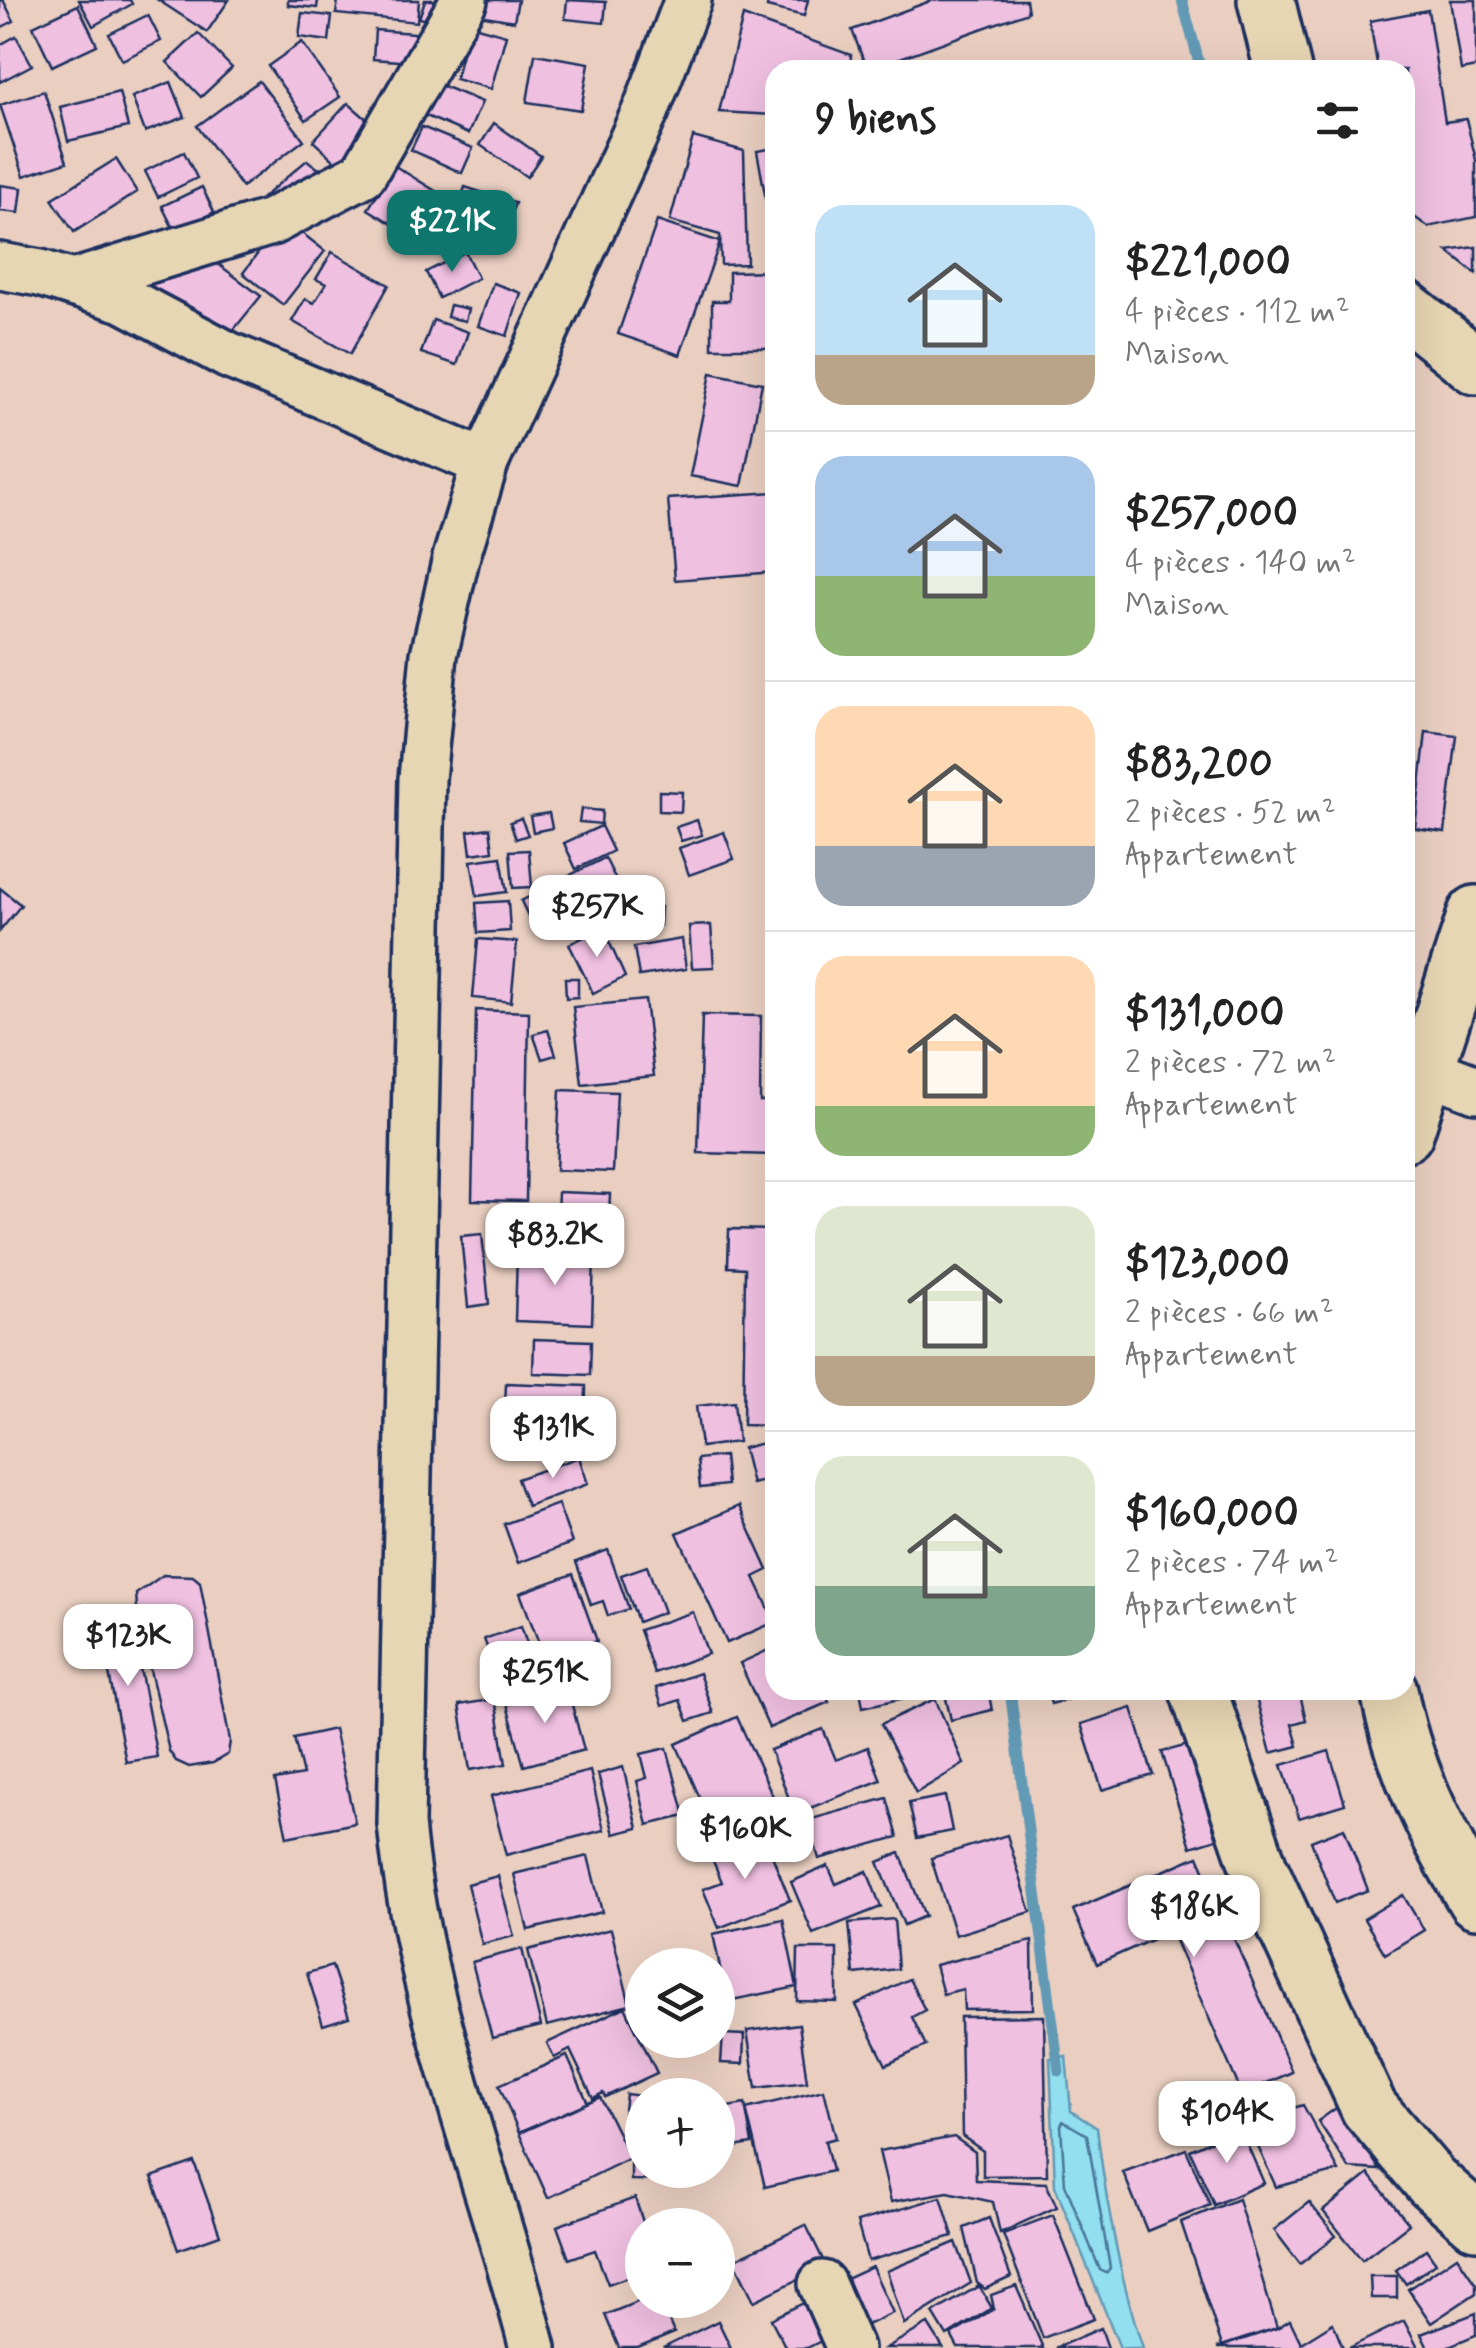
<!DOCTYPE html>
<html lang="fr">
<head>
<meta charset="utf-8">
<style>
  body { margin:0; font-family:Mynerve,sans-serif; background:#f6f6f6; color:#222; height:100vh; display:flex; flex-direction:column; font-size:38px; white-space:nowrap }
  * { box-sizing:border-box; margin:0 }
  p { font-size:32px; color:#767676 }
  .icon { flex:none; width:55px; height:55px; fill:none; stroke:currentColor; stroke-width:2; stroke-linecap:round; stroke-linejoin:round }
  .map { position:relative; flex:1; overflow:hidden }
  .panel { position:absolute; left:765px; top:60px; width:650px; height:1640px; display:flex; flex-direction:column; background:#fff; border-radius:30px; box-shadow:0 10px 40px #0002 }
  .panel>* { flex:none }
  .tools { position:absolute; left:625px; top:1948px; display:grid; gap:20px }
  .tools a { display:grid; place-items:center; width:110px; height:110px; border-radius:50%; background:#fff; box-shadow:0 10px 40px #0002; font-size:50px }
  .price { position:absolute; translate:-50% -85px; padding:0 22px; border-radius:20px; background:#fff; color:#222; font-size:32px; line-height:65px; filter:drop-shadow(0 2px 5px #0008) }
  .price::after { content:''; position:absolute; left:50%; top:60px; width:30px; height:22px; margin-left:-15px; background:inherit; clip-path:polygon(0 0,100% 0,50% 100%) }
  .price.active { background:#0f766e; color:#fff }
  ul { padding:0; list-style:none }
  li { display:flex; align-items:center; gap:30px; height:250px; padding:0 50px }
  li+li { border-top:2px solid #e0e0e0 }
  li span { display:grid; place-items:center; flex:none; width:280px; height:200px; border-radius:30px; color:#555 }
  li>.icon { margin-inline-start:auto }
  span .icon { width:120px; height:120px; fill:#fffc; stroke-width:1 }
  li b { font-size:42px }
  h2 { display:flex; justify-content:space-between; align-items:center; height:120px; padding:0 50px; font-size:42px }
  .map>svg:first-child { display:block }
  .water { fill:#91dfef; stroke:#6299b5; stroke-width:2.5 }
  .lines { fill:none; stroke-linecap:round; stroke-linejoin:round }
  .shore { stroke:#4a7598; stroke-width:2.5 }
  .stream { stroke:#6299b5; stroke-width:11 }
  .building { fill:#f0c0e1; stroke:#1b2f5e; stroke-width:2.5 }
  .minor-casing { stroke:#1b2f5e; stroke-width:52 }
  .major-casing { stroke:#1b2f5e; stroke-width:62 }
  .highway-casing { stroke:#1b2f5e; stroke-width:62 }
  .minor { stroke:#e7d6b3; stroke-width:45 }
  .major { stroke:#e7d6b3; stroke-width:55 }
  .highway { stroke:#e7d6b3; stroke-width:55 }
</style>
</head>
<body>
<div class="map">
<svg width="1476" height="2348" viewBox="0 0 1476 2348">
  <rect width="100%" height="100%" fill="#eacfc1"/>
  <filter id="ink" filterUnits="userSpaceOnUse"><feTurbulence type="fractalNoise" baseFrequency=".01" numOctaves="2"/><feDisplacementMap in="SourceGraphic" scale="20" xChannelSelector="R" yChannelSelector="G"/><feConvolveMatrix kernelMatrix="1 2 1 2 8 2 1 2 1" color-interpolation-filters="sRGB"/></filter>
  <g filter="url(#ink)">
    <path class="water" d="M1066 2056 1071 2111 1097 2128C1106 2203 1119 2276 1143 2348H1120L1055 2186 1050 2058Z"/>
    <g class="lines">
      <polygon class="shore" points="1063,2121 1087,2135 1110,2268 1106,2273 1100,2270 1065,2184 1061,2126"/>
      <g class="stream">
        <polyline points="1182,0 1201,70"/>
        <polyline points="1010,1690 1059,2071"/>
      </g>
    </g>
    <g class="building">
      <polygon points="0,0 3,0 14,21 0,28"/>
      <polygon points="79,0 130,0 132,4 93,26"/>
      <polygon points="158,0 229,0 207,32"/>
      <polygon points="288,0 318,0 317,8 288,5"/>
      <polygon points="338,0 419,0 417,22 336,14"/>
      <polygon points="425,0 449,0 442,25 419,18"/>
      <polygon points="482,0 518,0 514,21 479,15"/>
      <polygon points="567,0 606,2 604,23 565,19"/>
      <polygon points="768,0 808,0 804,16 767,7"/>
      <polygon points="933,0 1026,0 1028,12 867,70 852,30"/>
      <polygon points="1450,0 1476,0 1476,67 1461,70"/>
      <polygon points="78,5 97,45 52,66 33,26"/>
      <polygon points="1428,10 1445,122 1466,119 1476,160 1476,217 1428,227 1405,210 1405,70 1378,70 1370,21"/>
      <polygon points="302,13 332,16 329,41 299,37"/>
      <polygon points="148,15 161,41 122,60 109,34"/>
      <polygon points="743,16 851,55 850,70 775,70 775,115 719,112"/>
      <polygon points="470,25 506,35 491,89 455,79"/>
      <polygon points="375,30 426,34 424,63 373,59"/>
      <polygon points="198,33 232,68 201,97 167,62"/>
      <polygon points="16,36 32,65 0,82 0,45"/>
      <polygon points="302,42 340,97 306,120 268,66"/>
      <polygon points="535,54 589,63 581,110 527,102"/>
      <polygon points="259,81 304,140 242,187 197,126"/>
      <polygon points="171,82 185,117 145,132 132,97"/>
      <polygon points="438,84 482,102 468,134 424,115"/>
      <polygon points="44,91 67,162 24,176 0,105"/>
      <polygon points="119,92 128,127 68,141 60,107"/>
      <polygon points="348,103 384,134 349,174 313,141"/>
      <polygon points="494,123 541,156 527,177 480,145"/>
      <polygon points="422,127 473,148 462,173 411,150"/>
      <polygon points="693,137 744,151 747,264 721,265 720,235 670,221"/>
      <polygon points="775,148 775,215 769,216 757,151"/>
      <polygon points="184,152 197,178 158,197 145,171"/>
      <polygon points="116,159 137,192 74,232 52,199"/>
      <polygon points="307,160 331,178 276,209 262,198"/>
      <polygon points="395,166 442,195 415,238 368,209"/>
      <polygon points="0,185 22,188 19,213 0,211"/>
      <polygon points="202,187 214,212 175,232 162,206"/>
      <polygon points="465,187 515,203 500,246 450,230"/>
      <polygon points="284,219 325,251 283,305 243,273"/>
      <polygon points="657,221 720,242 680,355 618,334"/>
      <polygon points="1476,247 1476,274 1447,251"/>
      <polygon points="202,252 261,296 231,333 130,283"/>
      <polygon points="332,252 389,285 350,354 292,321 305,299 314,303 326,284 316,279"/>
      <polygon points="465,252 478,278 439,298 426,272"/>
      <polygon points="775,271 775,348 712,348 712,301 729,301 729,272"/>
      <polygon points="493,283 521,293 507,336 478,326"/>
      <polygon points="450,305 468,309 465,321 447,317"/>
      <polygon points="433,320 468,332 457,365 421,353"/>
      <polygon points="711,373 762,383 742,486 690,476"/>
      <polygon points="775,492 775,572 675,580 668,499"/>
      <polygon points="1426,732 1457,736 1445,832 1415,828"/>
      <polygon points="659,791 682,792 681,812 659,811"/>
      <polygon points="581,809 602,811 601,824 579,822"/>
      <polygon points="549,813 552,828 533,832 530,816"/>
      <polygon points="521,818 528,835 516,839 510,822"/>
      <polygon points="697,820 702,835 681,841 676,827"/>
      <polygon points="601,826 613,851 576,869 564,843"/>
      <polygon points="490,828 493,851 471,854 468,831"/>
      <polygon points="724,832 734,859 689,875 679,848"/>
      <polygon points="529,850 532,887 513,888 510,851"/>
      <polygon points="501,857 507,892 477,896 471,861"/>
      <polygon points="605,858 617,882 562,909 550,885"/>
      <polygon points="0,888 21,905 0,931"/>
      <polygon points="543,890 556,918 534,928 521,901"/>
      <polygon points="508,901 510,931 478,933 476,903"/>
      <polygon points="651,907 661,907 660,925 651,924"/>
      <polygon points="711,925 714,967 692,968 689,926"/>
      <polygon points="603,928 625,977 593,993 569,944"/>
      <polygon points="478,939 517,942 511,1002 473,998"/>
      <polygon points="682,939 686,969 639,976 634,947"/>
      <polygon points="565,978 578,978 578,997 566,998"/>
      <polygon points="645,1000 654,1076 582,1084 573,1007"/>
      <polygon points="476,1010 529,1012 526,1201 472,1200"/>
      <polygon points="702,1015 761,1016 760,1102 775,1102 775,1155 698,1153"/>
      <polygon points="548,1030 556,1055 542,1059 533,1034"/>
      <polygon points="560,1090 617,1092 613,1172 556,1170"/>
      <polygon points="558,1192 610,1194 608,1238 556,1235"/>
      <polygon points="729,1229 775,1230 775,1426 743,1425 745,1268 728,1267"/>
      <polygon points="482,1234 489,1304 468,1307 461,1236"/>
      <polygon points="517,1253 594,1255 592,1324 515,1321"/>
      <polygon points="534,1339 591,1341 590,1375 533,1373"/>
      <polygon points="506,1383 586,1386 585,1441 504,1438"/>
      <polygon points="734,1402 738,1442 701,1447 696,1406"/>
      <polygon points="775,1440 775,1478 752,1484 743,1448"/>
      <polygon points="724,1456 727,1485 700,1488 697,1459"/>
      <polygon points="579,1457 588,1484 527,1506 517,1479"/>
      <polygon points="558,1504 572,1543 518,1563 504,1524"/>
      <polygon points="739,1506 768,1570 754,1577 775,1622 727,1643 677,1533"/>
      <polygon points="608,1550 629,1609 608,1616 603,1601 591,1605 576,1562"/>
      <polygon points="647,1566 664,1612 638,1622 621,1575"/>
      <polygon points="573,1574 597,1641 545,1659 520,1593"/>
      <polygon points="163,1575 193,1576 200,1582 230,1741 228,1754 213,1763 189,1767 176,1761 169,1751 138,1619 136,1594"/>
      <polygon points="693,1612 708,1654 654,1673 639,1630"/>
      <polygon points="130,1616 157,1757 126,1762 99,1621"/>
      <polygon points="521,1626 538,1675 502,1688 484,1639"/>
      <polygon points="775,1647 775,1690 824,1690 829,1702 769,1728 740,1663"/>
      <polygon points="699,1673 713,1713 688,1721 680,1700 662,1706 656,1688"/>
      <polygon points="567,1686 584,1750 524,1766 506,1702"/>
      <polygon points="860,1690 937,1690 937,1691 863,1707"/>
      <polygon points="944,1690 988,1690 992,1710 951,1720"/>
      <polygon points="1047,1690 1103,1690 1051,1704"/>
      <polygon points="1254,1690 1299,1690 1306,1720 1292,1724 1298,1746 1271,1753"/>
      <polygon points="495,1699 506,1764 470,1770 459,1705"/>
      <polygon points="935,1699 964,1764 916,1793 881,1724"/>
      <polygon points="1132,1708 1153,1775 1102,1790 1081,1724"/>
      <polygon points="737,1717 781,1814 708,1846 696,1819 707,1814 676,1744"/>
      <polygon points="334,1729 355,1823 287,1837 275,1780 303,1775 294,1738"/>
      <polygon points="823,1729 836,1760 868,1747 881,1780 795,1814 770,1750"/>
      <polygon points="1188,1745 1217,1839 1191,1847 1162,1752"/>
      <polygon points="667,1748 685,1816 648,1825 637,1781 647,1778 641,1754"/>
      <polygon points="1329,1751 1345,1804 1299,1818 1282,1765"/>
      <polygon points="623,1767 638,1828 614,1834 598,1774"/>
      <polygon points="590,1771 604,1830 506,1855 491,1796"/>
      <polygon points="945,1796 952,1831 917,1838 909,1803"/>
      <polygon points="887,1798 898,1837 819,1859 808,1820"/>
      <polygon points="1344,1828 1368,1890 1335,1903 1311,1841"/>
      <polygon points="763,1833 790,1900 719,1928 703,1889 722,1882 710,1854"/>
      <polygon points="1007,1835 1031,1912 955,1935 931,1858"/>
      <polygon points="900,1853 925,1916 904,1925 878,1862"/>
      <polygon points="588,1856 602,1912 528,1930 514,1874"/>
      <polygon points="1198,1856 1292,2072 1242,2094 1171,1931 1097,1964 1073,1910"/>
      <polygon points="828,1866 836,1884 867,1871 881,1907 813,1934 791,1882"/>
      <polygon points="498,1876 514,1936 482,1944 467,1884"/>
      <polygon points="1403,1895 1424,1930 1385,1954 1364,1919"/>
      <polygon points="783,1919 797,1987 727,2001 713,1934"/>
      <polygon points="894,1919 898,1969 854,1974 849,1923"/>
      <polygon points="611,1929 630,2005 547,2026 528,1950"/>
      <polygon points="1032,1941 1033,2009 964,2010 963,1989 943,1994 935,1965"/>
      <polygon points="522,1949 541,2026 492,2038 472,1962"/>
      <polygon points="798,1949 837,1949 837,2002 797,2001"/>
      <polygon points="332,1966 349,2017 323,2025 307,1973"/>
      <polygon points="909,1979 925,2010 912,2017 926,2046 886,2065 856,2005"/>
      <polygon points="625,2007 657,2073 605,2097 603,2093 593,2098 570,2050 554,2058 547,2043"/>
      <polygon points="1044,2016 1047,2175 983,2176 983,2151 962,2136 960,2017"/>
      <polygon points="799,2024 807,2082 756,2088 747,2031"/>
      <polygon points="723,2034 744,2035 743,2064 721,2063"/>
      <polygon points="567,2056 588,2103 519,2133 499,2085"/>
      <polygon points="824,2090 836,2138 825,2141 832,2171 765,2187 746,2109"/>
      <polygon points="626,2094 642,2096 642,2136 621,2133"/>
      <polygon points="600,2097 630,2158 548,2198 519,2133"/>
      <polygon points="745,2104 752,2144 728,2148 722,2108"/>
      <polygon points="1303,2105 1339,2171 1276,2187 1247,2122"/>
      <polygon points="1339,2106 1380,2170 1349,2168 1318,2121"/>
      <polygon points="1240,2128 1264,2183 1214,2205 1190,2150"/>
      <polygon points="954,2137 975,2152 976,2180 1046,2183 1057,2207 1000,2233 993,2202 948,2192 891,2202 879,2151"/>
      <polygon points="631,2139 642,2139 642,2170 685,2170 685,2181 631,2180"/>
      <polygon points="1186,2149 1210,2205 1147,2231 1123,2172"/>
      <polygon points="194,2162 220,2235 178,2250 152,2177"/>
      <polygon points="1369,2174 1409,2224 1362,2260 1323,2211"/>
      <polygon points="941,2197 953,2236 868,2261 857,2222"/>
      <polygon points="635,2198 644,2225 642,2272 608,2284 595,2250 569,2259 557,2226"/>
      <polygon points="1238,2199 1277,2328 1222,2346 1181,2222"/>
      <polygon points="1309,2202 1336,2236 1300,2264 1274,2230"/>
      <polygon points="1053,2215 1094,2319 1043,2338 1003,2234"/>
      <polygon points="989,2218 1011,2277 985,2289 977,2283 964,2228"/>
      <polygon points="806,2225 826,2266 754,2301 734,2260"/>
      <polygon points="956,2242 971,2283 904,2324 887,2271"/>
      <polygon points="1426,2249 1436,2263 1406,2284 1396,2270"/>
      <polygon points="1457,2256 1476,2284 1476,2293 1431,2323 1408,2289"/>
      <polygon points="872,2267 893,2313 858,2329 837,2283"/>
      <polygon points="1370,2276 1397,2276 1397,2298 1371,2298"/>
      <polygon points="979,2286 992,2308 947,2336 933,2313"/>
      <polygon points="1016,2286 1043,2348 958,2348 951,2335 994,2309 991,2295"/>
      <polygon points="818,2296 837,2333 807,2348 786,2348 771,2319"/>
      <polygon points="642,2300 660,2300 674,2333 638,2348 619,2348 605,2315"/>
      <polygon points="1476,2313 1476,2335 1444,2348 1428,2348 1421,2334"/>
      <polygon points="1290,2320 1301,2343 1333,2323 1343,2348 1217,2348 1277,2328"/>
      <polygon points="718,2321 731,2348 663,2348"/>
      <polygon points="1404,2321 1418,2348 1349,2348"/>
      <polygon points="928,2324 943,2348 886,2348"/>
      <polygon points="1101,2328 1108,2348 1055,2348"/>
    </g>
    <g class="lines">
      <defs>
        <g id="minor">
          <polyline points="0,266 40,273 123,299 228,355 485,463"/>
          <polyline points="73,283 271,222 363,174 464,0"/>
          <polyline points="1424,1069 1476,1089"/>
          <polyline points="822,2284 850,2348"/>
          <path d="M533 2348C488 2173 418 2005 401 1824L422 779 434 655 456 558 485 463 646 110 688 0"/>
        </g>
        <g id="major">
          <polyline points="1405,309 1476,366"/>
          <polyline points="1405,1133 1476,914"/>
          <path d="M1389 1690C1402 1765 1437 1835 1476 1900"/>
        </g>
        <g id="highway">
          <polyline points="1266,0 1283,70"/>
          <polyline points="1198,1690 1259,1868 1369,2108 1431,2181 1476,2221"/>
        </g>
      </defs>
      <use href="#minor" class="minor-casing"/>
      <use href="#major" class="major-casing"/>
      <use href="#highway" class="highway-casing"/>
      <use href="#minor" class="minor"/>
      <use href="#major" class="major"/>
      <use href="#highway" class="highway"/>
    </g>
  </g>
</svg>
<div class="tools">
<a><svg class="icon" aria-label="layers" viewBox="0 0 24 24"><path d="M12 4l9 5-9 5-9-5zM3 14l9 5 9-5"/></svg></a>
<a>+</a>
<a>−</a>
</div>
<b class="price active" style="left:452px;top:275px">$221K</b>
<b class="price" style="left:597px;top:960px">$257K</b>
<b class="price" style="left:555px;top:1288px">$83.2K</b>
<b class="price" style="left:553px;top:1481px">$131K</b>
<b class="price" style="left:128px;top:1689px">$123K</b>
<b class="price" style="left:545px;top:1726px">$251K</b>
<b class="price" style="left:745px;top:1882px">$160K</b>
<b class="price" style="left:1194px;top:1960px">$186K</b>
<b class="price" style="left:1227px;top:2166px">$104K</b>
<section class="panel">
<h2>9 biens<svg class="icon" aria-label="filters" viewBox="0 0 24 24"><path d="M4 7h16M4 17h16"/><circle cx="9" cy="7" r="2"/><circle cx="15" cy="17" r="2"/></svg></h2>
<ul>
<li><span style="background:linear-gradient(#bfe0f5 75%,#b9a48a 0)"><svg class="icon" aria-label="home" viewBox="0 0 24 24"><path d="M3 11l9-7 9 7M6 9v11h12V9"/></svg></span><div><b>$221,000</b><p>4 pièces · 112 m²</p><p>Maison</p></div></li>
<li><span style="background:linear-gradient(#a9c7e8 60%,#8fb573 0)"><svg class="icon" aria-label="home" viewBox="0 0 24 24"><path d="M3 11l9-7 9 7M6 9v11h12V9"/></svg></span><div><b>$257,000</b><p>4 pièces · 140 m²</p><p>Maison</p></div></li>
<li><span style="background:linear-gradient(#ffd9b3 70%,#9aa5b1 0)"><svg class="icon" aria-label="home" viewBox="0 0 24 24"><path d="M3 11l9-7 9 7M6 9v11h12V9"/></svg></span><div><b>$83,200</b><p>2 pièces · 52 m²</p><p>Appartement</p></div></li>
<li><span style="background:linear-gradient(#ffd9b3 75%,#8fb573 0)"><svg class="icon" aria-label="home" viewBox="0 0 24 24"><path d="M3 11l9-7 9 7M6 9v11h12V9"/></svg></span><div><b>$131,000</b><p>2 pièces · 72 m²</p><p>Appartement</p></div></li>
<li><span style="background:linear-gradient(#dfe7d0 75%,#b9a48a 0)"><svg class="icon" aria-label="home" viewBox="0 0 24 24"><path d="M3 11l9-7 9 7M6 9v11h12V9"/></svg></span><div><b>$123,000</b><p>2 pièces · 66 m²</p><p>Appartement</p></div></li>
<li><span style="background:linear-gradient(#dfe7d0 65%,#7fa58c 0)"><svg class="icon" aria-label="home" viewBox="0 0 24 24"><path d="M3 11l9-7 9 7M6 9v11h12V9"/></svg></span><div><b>$160,000</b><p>2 pièces · 74 m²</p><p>Appartement</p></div></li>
</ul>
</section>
</div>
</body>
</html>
